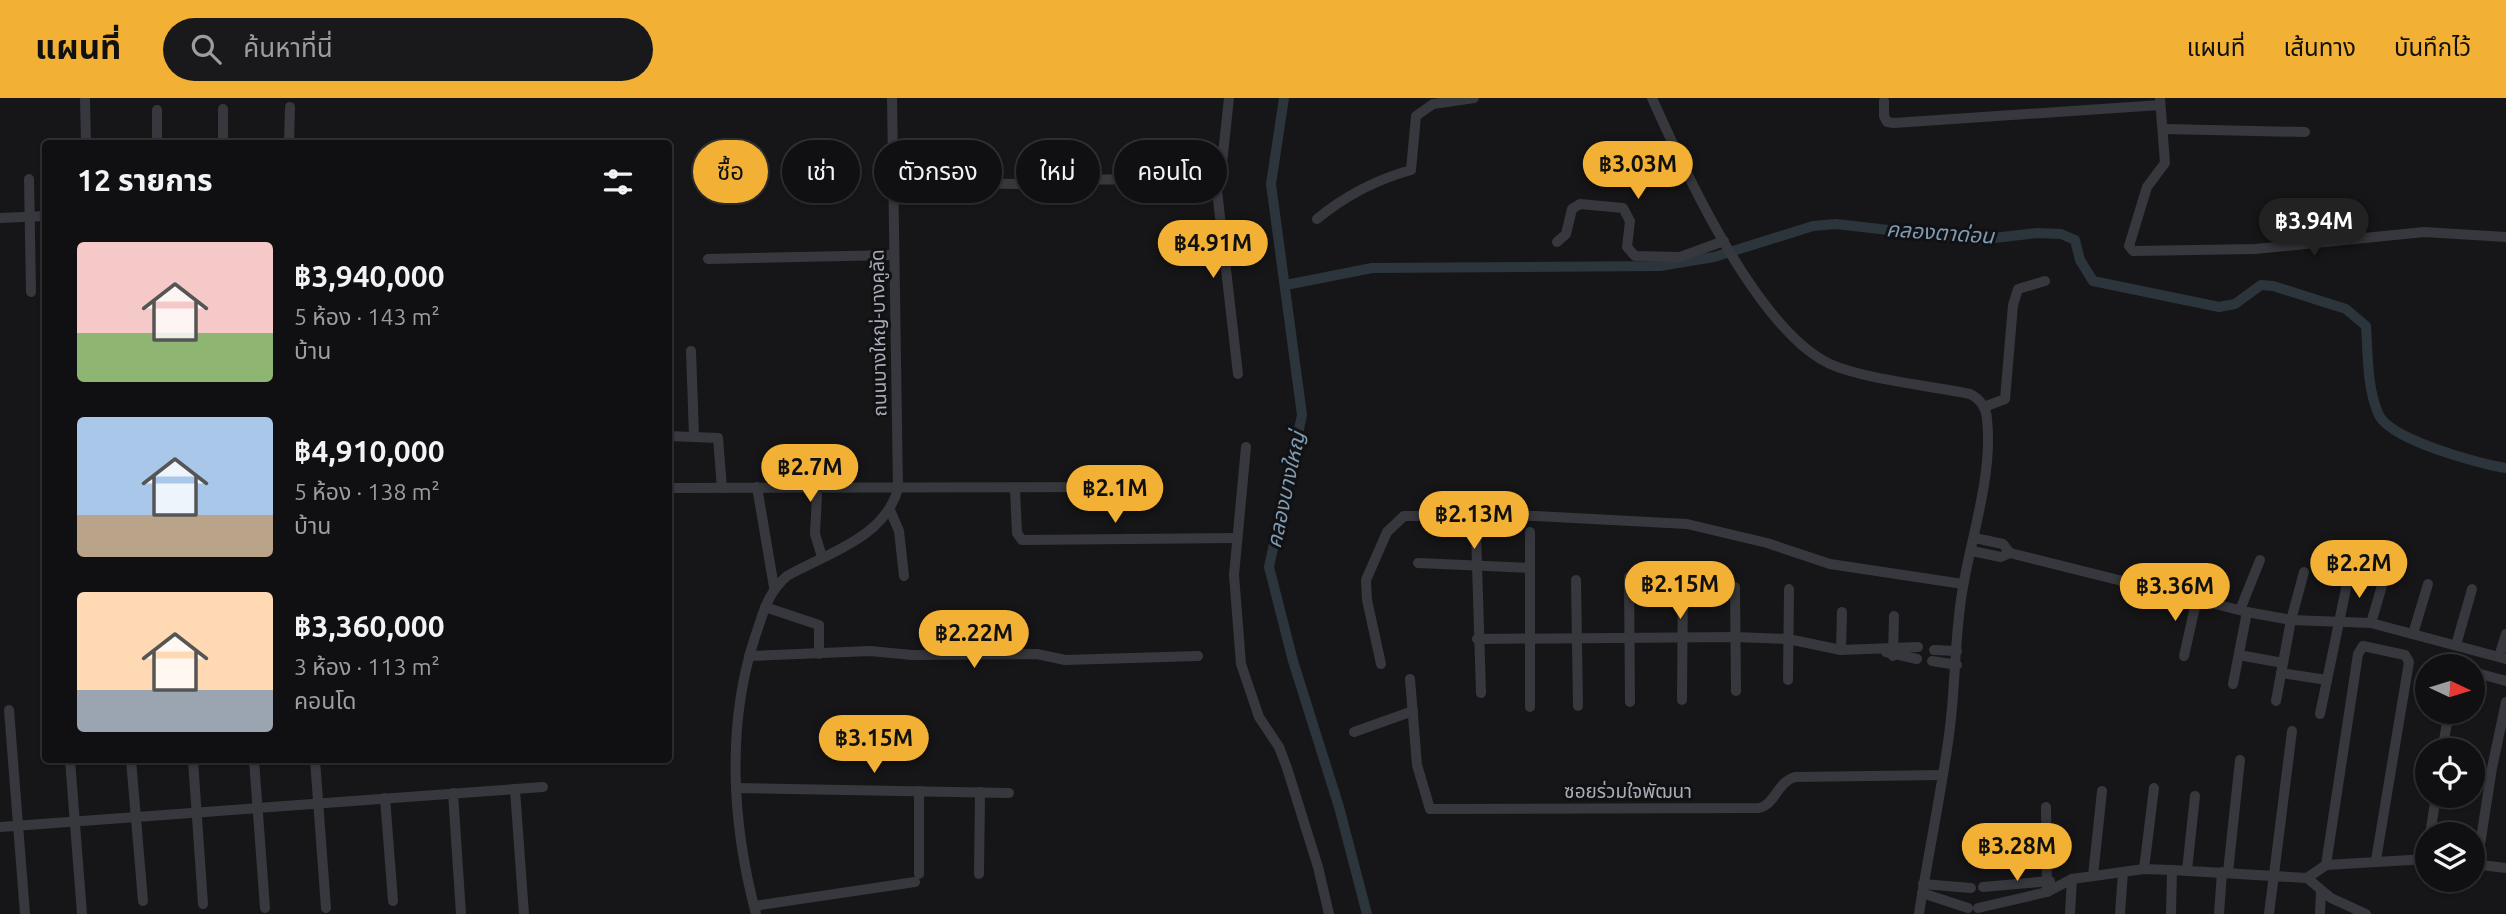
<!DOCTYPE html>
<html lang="th">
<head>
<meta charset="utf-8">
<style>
  body { margin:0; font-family:Ubuntu,"Noto Sans Thai",sans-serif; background:#19191b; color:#f1f3f6; height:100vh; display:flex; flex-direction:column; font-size:26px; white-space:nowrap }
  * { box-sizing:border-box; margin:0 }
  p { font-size:23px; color:#9c9d9f }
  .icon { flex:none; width:38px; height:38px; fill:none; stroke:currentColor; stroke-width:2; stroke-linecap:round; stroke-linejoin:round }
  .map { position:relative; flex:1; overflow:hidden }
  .drawer { position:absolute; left:42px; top:42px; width:630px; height:623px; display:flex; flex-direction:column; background:#101012; border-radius:7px; box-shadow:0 2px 5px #0004,0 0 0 2px #303032 }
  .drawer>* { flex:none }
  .banner { position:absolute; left:693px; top:42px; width:665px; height:63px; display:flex; gap:14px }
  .needle { width:46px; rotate:94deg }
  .buttons { position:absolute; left:2415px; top:556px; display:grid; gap:14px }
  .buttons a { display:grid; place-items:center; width:70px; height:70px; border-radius:50%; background:#101012; box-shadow:0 2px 5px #0004,0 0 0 2px #303032; font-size:35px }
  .price { position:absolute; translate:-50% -60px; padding:0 16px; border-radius:24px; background:#f2b134; color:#111; font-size:23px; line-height:46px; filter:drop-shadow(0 2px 4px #0008) }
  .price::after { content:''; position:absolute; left:50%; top:42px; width:21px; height:16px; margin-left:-10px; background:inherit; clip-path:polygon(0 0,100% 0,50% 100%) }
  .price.on { background:#222; color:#fff }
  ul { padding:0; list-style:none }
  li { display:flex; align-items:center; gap:21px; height:175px; padding:0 35px }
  li span { display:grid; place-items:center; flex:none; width:196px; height:140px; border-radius:7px; color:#555 }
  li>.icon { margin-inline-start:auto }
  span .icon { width:84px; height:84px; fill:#fffc; stroke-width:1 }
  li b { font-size:30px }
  h2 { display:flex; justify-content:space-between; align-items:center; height:84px; padding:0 35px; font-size:30px }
  .tag { padding:0 24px; border-radius:32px; background:#101012; box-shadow:0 2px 5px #0004,0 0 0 2px #303032; font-size:24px; line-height:63px }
  .tag.on { background:#f2b134; color:#111 }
  header { display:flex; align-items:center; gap:42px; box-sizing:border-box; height:98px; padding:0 35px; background:#f2b134; color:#111 }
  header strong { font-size:33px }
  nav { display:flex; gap:38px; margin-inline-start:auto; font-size:24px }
  .search { width:490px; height:63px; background:#19191b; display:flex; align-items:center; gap:18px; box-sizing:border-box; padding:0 24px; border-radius:38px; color:#9c9d9f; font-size:26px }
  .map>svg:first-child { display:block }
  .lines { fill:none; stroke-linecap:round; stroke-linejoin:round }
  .canal { stroke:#2c353c; stroke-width:10 }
  .minor { stroke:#37383d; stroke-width:10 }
  .labels { text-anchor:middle; stroke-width:6; stroke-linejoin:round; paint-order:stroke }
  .street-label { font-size:19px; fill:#a8adb8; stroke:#111113 }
  .water-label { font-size:21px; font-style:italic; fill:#7f9bb3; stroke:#111113 }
</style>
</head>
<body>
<header>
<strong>แผนที่</strong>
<div class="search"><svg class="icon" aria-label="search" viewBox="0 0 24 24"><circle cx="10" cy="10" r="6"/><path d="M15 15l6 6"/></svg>ค้นหาที่นี่</div>
<nav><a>แผนที่</a><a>เส้นทาง</a><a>บันทึกไว้</a></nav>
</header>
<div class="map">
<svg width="2506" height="816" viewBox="0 0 2506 816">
  <rect width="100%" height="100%" fill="#161618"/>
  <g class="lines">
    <g class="canal">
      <polyline points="1284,0 1271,86 1302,317 1269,469 1293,563 1339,709 1367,816"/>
      <path d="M1286 187 1372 170 1660 168 1714 159 1813 128 1836 126 1976 142 2037 135 2061 136 2075 142 2080 162 2093 183 2219 209 2235 206 2261 187 2273 188 2346 211 2366 228C2368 257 2367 289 2378 315 2387 341 2479 366 2506 370"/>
    </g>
    <g class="minor">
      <polyline points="85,0 86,46"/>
      <path d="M1652 0C1684 72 1757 232 1830 266 1863 281 1932 288 1970 296 1980 301 1986 309 1987 321 1993 376 1972 436 1963 489 1954 538 1956 588 1949 637 1941 697 1928 756 1919 816"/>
      <polyline points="2160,0 2165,65 2147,89 2129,148 2133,153 2255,151 2424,134 2506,139"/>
      <polyline points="1884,3 1884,18 1887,24 1894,25 2160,7"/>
      <polyline points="2165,31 2305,34"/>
      <polyline points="157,46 157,12"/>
      <polyline points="223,46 223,11"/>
      <polyline points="289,46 290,9"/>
      <polyline points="29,81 31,194"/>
      <polyline points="892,84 1019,86 1051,82 1169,81 1220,84 1229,0"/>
      <polyline points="1216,84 1238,276"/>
      <polyline points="0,120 46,118"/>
      <path d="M1317 121C1346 97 1375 82 1411 72L1416 18 1433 6 1474 0"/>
      <polyline points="1557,144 1566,136 1572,111 1580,106 1623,110 1630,123 1627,149 1635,158 1680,159 1724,143"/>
      <polyline points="708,161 894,157"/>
      <polyline points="691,253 694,338"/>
      <polyline points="1984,309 2005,301 2013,207 2018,191 2045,183"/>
      <polyline points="668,338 718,340 722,390"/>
      <polyline points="1246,349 1234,477 1241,566 1259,619 1279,649 1287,670 1318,769 1329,816"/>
      <polyline points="757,389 774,489"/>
      <polyline points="668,390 1108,389"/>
      <polyline points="1015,391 1017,435 1022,442 1236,440"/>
      <polyline points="817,397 815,436 822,459"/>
      <polyline points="890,412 899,433 904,478"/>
      <polyline points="1530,434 1530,609"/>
      <polyline points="1476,435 1481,595"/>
      <polyline points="1975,440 2003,446 2010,455"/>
      <polyline points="1972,453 2001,459 2010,455 2247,514 2291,522 2371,525 2506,561"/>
      <polyline points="1418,465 1530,470"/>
      <polyline points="1629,479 1630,604"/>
      <polyline points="1576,482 1578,608"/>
      <polyline points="1735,489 1736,593"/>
      <polyline points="765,509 819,527 819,556"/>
      <polyline points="2240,512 2260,462"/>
      <polyline points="2371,525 2389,464"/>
      <polyline points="2413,536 2428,486"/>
      <polyline points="1477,541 1735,539 1788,541 1841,552 1918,549"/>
      <polyline points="2456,547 2472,491"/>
      <polyline points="1841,552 1842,514"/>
      <polyline points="1934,552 1957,553"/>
      <polyline points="1886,554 1917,561"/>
      <polyline points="2239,557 2283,565"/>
      <polyline points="749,558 870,553 912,557 1037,556 1065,562 1198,558"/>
      <polyline points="1893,558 1894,518"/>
      <polyline points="2184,558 2197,500"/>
      <polyline points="2499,559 2506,536"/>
      <polyline points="1932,563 1957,567"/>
      <polyline points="1381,566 1367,502 1366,482 1387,434 1404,418 1536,418 1687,426 1767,445 1830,466 1963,486"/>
      <polyline points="2473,574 2506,583"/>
      <polyline points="2281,575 2327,582"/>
      <path d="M1410 581 1417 667 1430 711 1759 710C1776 706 1777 684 1795 679L1943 677"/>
      <polyline points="1788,582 1789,491"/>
      <polyline points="2233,586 2247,514"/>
      <polyline points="1682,602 1683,479"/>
      <polyline points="2276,603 2291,522 2304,474"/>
      <polyline points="9,612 25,816"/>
      <polyline points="2320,616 2349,476"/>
      <polyline points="1354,634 1413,613"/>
      <polyline points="2442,653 2449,614"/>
      <polyline points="70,662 82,816"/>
      <polyline points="131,662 143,803"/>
      <polyline points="193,662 203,806"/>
      <polyline points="254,662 265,810"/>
      <polyline points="315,662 326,810"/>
      <polyline points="737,690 1009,695"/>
      <polyline points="515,692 524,816"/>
      <polyline points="919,693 919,776"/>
      <polyline points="453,695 461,816"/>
      <polyline points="385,700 393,803"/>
      <polyline points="2046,709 2047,794"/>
      <polyline points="0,729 543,689"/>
      <polyline points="2430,737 2436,698"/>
      <polyline points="2473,766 2506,770"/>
      <polyline points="2477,766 2492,670 2506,604"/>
      <polyline points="2326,767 2427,761"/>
      <polyline points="2144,771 2154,690"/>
      <polyline points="2187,772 2195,698"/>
      <polyline points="2228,774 2240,662"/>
      <polyline points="979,776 980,694"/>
      <polyline points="2093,778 2102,693"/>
      <polyline points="2307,780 2326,767 2358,556 2363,548 2405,557 2409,564 2376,762"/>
      <polyline points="1923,786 1971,790"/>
      <polyline points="1983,789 2050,783"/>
      <polyline points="1922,795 1968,810"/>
      <polyline points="754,808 915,784"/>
      <polyline points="1978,810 2047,794 2072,781 2144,771 2172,772 2307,780 2331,800 2366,816"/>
      <polyline points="2070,815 2072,781"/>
      <path d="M756 816C732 726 726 628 755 539 763 516 767 495 787 478 828 455 884 440 898 391L892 0"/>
      <polyline points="2120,816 2123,774"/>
      <polyline points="2171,816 2172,772"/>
      <polyline points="2219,816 2222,774"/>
      <polyline points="2269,816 2292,633"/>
      <polyline points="2320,816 2321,793"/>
    </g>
  </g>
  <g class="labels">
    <g class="street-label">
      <text transform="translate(878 235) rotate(-91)" y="7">ถนนบางใหญ่-บางคูลัด</text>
      <text x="1628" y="700">ซอยร่วมใจพัฒนา</text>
    </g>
    <g class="water-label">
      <text transform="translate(1940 135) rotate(4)" y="7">คลองตาด่อน</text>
      <text transform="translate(1286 392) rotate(-78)" y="7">คลองบางใหญ่</text>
    </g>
  </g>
</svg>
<div class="buttons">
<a><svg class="needle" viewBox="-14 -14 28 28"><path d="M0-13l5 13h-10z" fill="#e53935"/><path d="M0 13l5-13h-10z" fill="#9c9d9f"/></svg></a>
<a><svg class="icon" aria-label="locate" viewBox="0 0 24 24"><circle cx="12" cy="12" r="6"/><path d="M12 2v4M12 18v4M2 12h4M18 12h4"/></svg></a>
<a><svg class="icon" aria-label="layers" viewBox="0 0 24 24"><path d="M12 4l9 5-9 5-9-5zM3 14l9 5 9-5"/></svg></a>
</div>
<b class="price" style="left:1638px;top:103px">฿3.03M</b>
<b class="price on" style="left:2314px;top:160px">฿3.94M</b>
<b class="price" style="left:1213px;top:182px">฿4.91M</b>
<b class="price" style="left:810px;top:406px">฿2.7M</b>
<b class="price" style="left:1115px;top:427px">฿2.1M</b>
<b class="price" style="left:1474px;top:453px">฿2.13M</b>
<b class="price" style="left:2359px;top:502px">฿2.2M</b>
<b class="price" style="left:1680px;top:523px">฿2.15M</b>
<b class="price" style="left:2175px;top:525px">฿3.36M</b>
<b class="price" style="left:974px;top:572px">฿2.22M</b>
<b class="price" style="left:874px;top:677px">฿3.15M</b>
<b class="price" style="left:2017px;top:785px">฿3.28M</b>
<div class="banner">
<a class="tag on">ซื้อ</a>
<a class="tag">เช่า</a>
<a class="tag">ตัวกรอง</a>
<a class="tag">ใหม่</a>
<a class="tag">คอนโด</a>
</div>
<section class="drawer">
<h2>12 รายการ<svg class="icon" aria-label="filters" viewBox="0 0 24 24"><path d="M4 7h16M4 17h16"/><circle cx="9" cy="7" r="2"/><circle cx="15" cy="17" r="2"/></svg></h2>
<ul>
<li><span style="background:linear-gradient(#f6c9c9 65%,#8fb573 0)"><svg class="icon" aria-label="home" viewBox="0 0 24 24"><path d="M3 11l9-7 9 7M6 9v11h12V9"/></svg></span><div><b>฿3,940,000</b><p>5 ห้อง · 143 m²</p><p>บ้าน</p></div></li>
<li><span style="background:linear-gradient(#a9c7e8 70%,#b9a48a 0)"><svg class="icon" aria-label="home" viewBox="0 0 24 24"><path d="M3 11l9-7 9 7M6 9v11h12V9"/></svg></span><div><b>฿4,910,000</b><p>5 ห้อง · 138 m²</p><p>บ้าน</p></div></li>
<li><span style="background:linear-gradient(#ffd9b3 70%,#9aa5b1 0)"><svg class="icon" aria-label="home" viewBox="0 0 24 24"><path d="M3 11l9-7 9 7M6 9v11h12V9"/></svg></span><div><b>฿3,360,000</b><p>3 ห้อง · 113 m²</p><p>คอนโด</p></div></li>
</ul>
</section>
</div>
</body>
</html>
